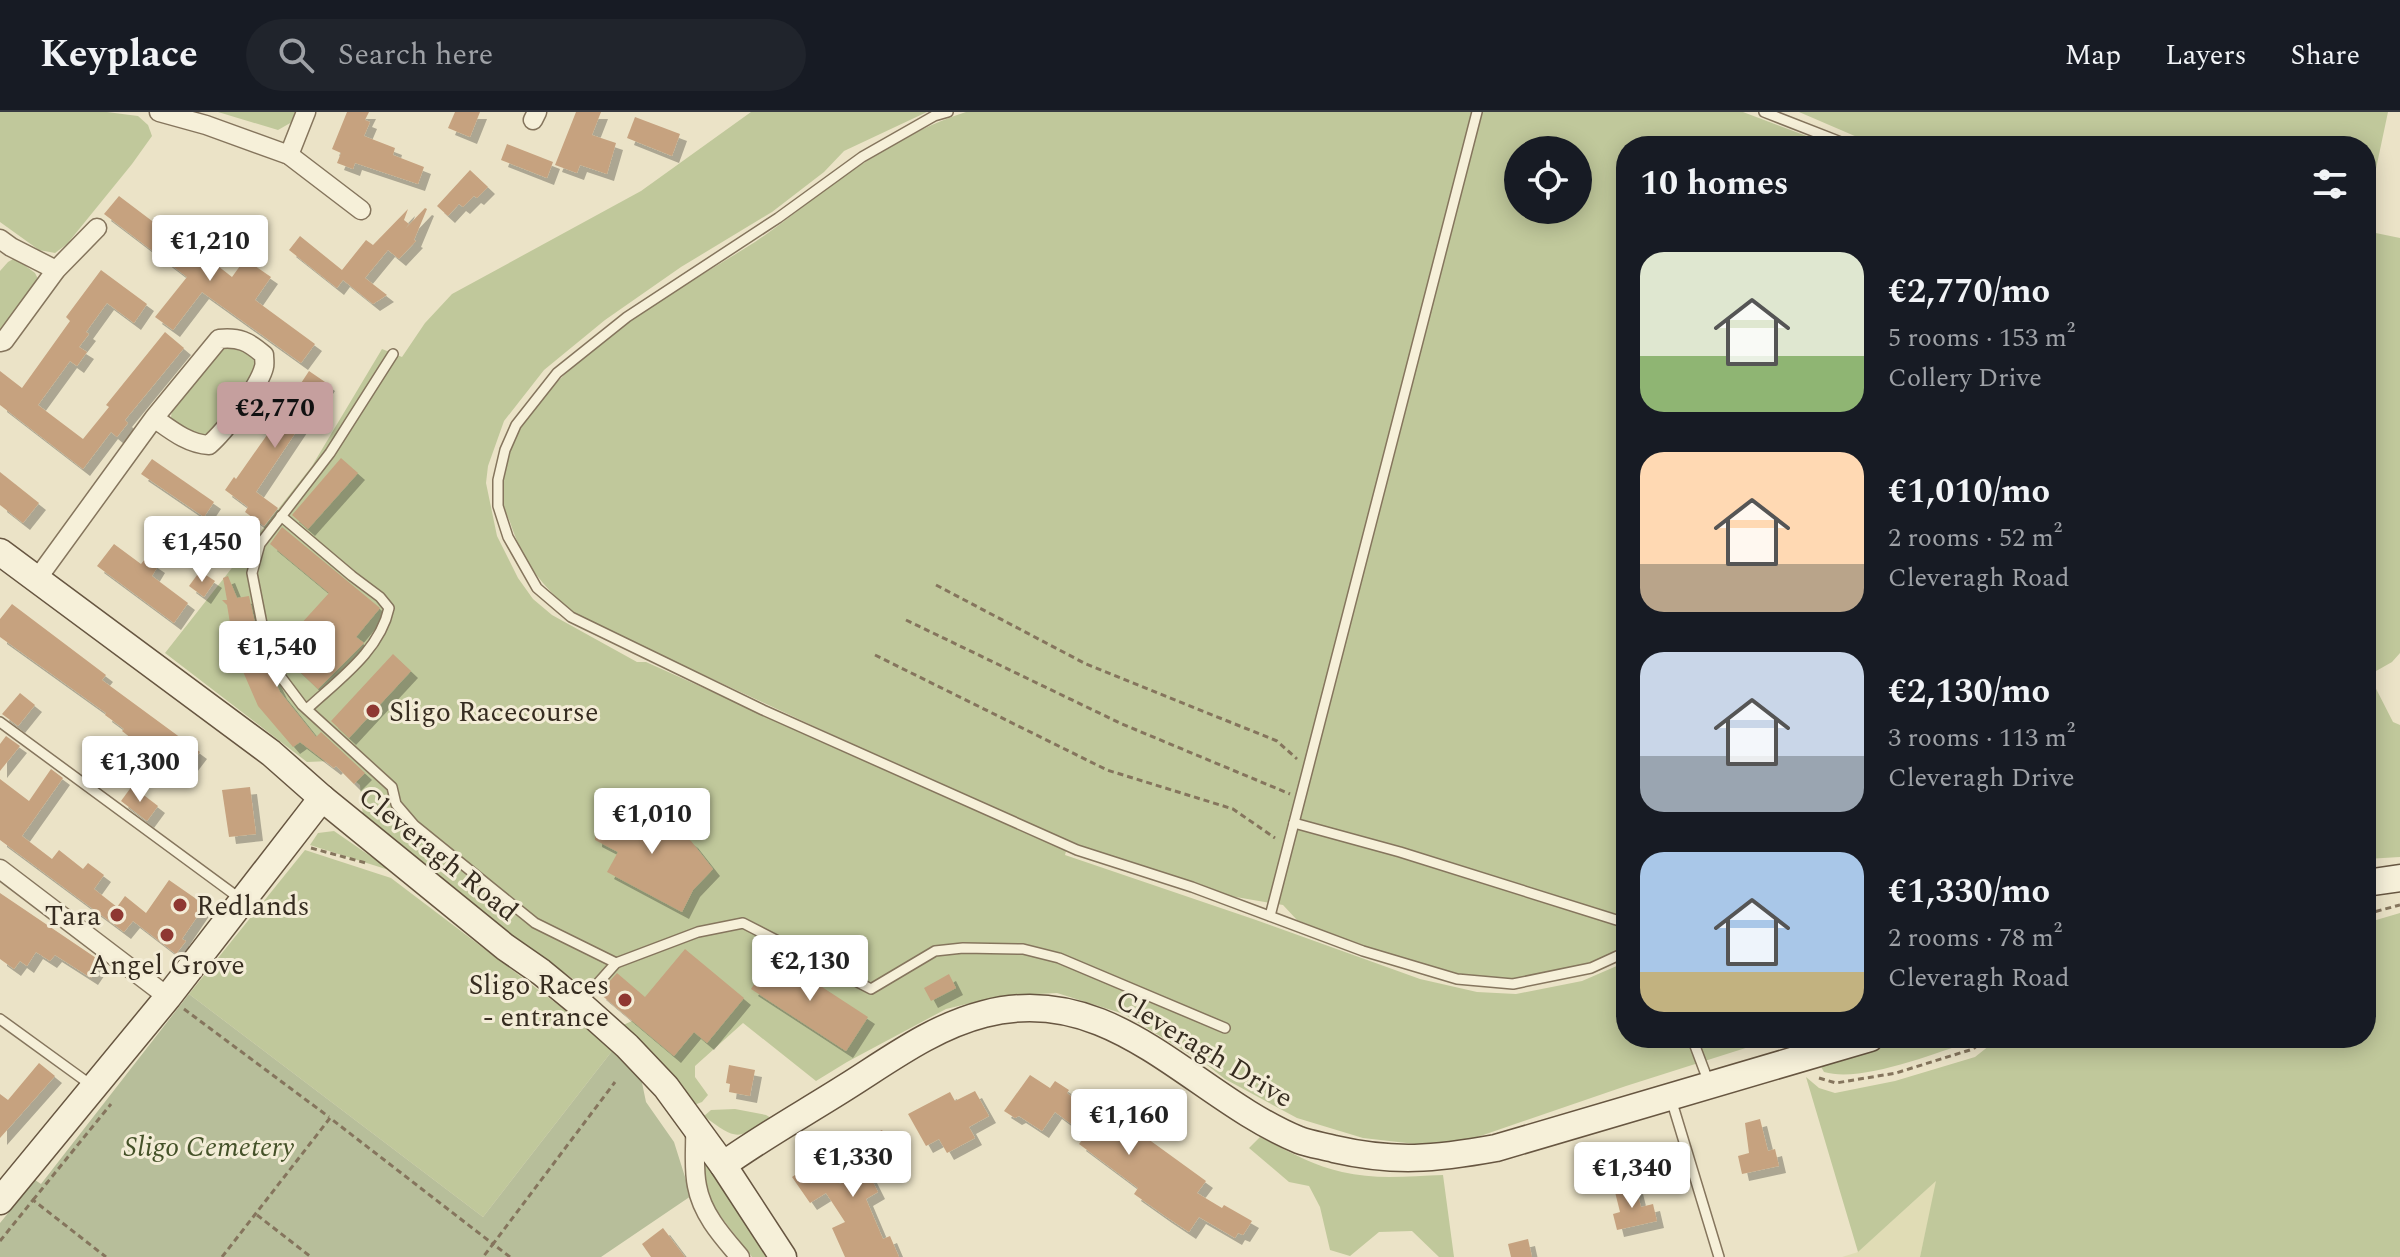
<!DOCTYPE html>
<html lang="en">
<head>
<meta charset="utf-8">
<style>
  body { margin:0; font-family:Spectral,serif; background:#20242c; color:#f1f3f6; height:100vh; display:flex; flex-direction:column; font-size:30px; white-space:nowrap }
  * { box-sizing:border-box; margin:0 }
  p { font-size:26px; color:#9ea1a6 }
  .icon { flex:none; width:44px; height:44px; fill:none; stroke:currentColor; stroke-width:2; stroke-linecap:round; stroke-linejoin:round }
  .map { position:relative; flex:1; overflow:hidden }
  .sheet { position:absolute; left:1616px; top:24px; width:760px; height:912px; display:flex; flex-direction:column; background:#171b24; border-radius:32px; box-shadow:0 4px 20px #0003 }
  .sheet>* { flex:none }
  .controls { position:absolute; left:1504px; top:24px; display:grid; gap:16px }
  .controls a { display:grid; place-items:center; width:88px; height:88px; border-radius:50%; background:#171b24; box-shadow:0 4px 20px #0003; font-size:40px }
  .price { position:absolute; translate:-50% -68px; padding:0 18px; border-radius:8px; background:#fff; color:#222; font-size:26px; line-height:52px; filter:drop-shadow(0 2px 4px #0008) }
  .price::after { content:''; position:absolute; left:50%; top:48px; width:24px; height:18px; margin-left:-12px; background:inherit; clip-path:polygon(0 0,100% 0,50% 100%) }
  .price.on { background:#c59f9e; color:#111 }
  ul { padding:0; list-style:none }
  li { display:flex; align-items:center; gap:24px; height:200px; padding:0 24px }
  li span { display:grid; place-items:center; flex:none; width:224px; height:160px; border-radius:24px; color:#555 }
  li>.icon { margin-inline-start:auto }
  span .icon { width:96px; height:96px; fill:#fffc; stroke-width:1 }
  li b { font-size:34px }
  h2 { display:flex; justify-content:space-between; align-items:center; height:96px; padding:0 24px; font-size:34px }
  header { display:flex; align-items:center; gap:48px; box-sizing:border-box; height:112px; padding:0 40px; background:#171b24; border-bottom:2px solid #363941 }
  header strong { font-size:38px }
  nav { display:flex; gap:44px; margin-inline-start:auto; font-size:28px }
  .search { width:560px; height:72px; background:#20242c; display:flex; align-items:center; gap:20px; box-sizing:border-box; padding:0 28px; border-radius:44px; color:#9ea1a6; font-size:30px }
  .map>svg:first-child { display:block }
  .farmland { fill:#e0dcb5 }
  .green { fill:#c0c89b; fill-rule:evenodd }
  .cemetery { fill:#b7be9a }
  .building { fill:#c6a27f; filter:url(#shadow) }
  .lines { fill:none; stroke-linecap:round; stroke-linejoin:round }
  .lane-casing { stroke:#85755d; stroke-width:12 }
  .street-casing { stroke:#85755d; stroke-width:21 }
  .secondary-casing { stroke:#675641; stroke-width:29 }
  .path { stroke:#85755d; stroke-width:3; stroke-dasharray:6 4; stroke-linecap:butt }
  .lane { stroke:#f6f0d9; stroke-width:9 }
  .street { stroke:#f6f0d9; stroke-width:18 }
  .secondary { stroke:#f6f0d9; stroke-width:26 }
  .poi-dot { fill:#8f3832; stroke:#f3ecd6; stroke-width:3 }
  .labels { text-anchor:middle; stroke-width:6; stroke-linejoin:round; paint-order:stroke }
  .poi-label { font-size:28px; fill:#362c20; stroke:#f3ecd6; text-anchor:start }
  .street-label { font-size:28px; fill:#362c20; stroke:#f3ecd6 }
  .park-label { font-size:28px; font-style:italic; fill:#445128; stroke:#f3ecd6 }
</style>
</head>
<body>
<header>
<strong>Keyplace</strong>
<div class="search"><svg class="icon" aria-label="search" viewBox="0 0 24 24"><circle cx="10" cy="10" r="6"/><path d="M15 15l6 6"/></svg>Search here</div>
<nav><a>Map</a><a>Layers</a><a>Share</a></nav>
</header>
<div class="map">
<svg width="2400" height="1145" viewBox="0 0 2400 1145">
  <defs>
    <filter id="shadow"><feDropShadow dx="7" dy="7" stdDeviation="0" flood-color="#0004"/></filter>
  </defs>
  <rect width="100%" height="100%" fill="#ebe3c7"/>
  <polygon class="farmland" points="1937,1068 1920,1145 1842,1145 1858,1140"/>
  <g class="green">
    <polygon points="0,0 107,0 138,4 148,13 152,24 132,52 67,132 55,141 39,138 0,110"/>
    <polygon points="218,0 295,0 292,10 278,18"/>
    <polygon points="751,0 927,0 844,39 824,60 772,100 681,155 605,208 544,258 504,309 488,354 486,371 497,424 518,466 533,487 552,503 637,550 646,550 1066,739 1065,743 1256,808 1420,867 1477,880 1516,882 1582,869 1626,850 1626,926 1777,926 1626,974 1463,1030 1433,1034 1363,1026 1297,1006 1225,967 1207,953 1124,902 1057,881 1000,884 946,897 847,950 816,969 743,911 695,954 695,965 708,983 702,990 694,993 621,914 632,909 637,897 603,872 583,874 474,796 363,705 360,673 330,649 307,650 165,541 312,354 382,237 402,245 425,211 452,182 641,79"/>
    <path d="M966 0H1743L1833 34H1626V836L1585 854 1512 867 1457 863 1364 835 1297 808 1283 793 1230 784 1095 740 955 680 575 503C542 473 524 453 510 410 507 403 503 395 502 387 500 376 503 362 506 351 530 258 678 179 755 130 782 112 807 91 833 72 874 43 918 15 966 0ZM1518 38H1578V98H1518Z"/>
    <polygon points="1799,0 2388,0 2366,104 2366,34 1878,34"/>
    <polygon points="2366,119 2400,126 2400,541 2392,550 2369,563 2393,610 2400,613 2400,745 2366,747"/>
    <polygon points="15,146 35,161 38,167 34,177 0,220 0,159 8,150"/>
    <path d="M234 233C239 235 247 238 251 242 266 260 221 309 210 325H195L171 307C171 284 205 252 220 234Z"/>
    <polygon points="334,719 392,759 310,733 318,721"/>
    <polygon points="305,738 391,766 565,898 612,939 483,1105 189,882"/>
    <polygon points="2400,801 2400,1145 1920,1145 1936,1069 1858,1140 1806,965 1819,976 1835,981 1895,969 1975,945 1999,926 2366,926 2366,811"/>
    <path d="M1909 926H1975L1970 930C1932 942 1861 971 1824 960L1820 953Z"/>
    <path d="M735 997 766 1003 771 1006C737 1028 737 1029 704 1004L711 998Z"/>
    <path d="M1260 1025C1286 1038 1313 1054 1342 1060 1375 1068 1409 1064 1443 1063L1454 1145H1439L1412 1119 1379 1120 1350 1144 1330 1138 1320 1095 1309 1074 1289 1070 1249 1036Z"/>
    <polygon points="702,1046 767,1145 752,1145 708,1088"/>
  </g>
  <polygon class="cemetery" points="189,882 483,1105 612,939 640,961 646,990 674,1030 691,1084 601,1145 0,1145 0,1111 35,1068 41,1072"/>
  <g class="building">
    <polygon points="347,0 369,0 365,8 370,10 364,24 395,36 393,43 424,55 418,72 355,51 353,57 337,51 341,41 332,37"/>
    <polygon points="455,0 480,0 470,25 448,16"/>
    <polygon points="576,0 601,0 592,23 616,31 607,62 580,53 577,61 555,53"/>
    <polygon points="635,5 680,22 672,44 627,26"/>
    <polygon points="507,32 553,50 547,66 501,48"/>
    <polygon points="470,58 488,75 477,86 474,84 463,95 459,92 448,104 437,94"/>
    <polygon points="119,84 201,146 204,143 232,165 245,147 271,165 255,188 315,232 301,251 202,180 173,218 155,205 187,165 104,102"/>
    <polygon points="425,96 427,97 414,128 416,129 399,147 388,138 365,166 387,183 373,192 343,168 337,176 289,138 300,124 342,158 366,128 373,133 408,97 404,108 409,112 405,117"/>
    <polygon points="101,158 147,192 134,211 107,191 86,220 89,222 79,235 87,240 77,254 70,249 38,293 83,327 109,295 106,293 165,220 184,236 125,308 128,311 117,325 111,320 83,357 0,293 0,259 22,276 70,209 66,205"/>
    <polygon points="309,259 328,272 256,380 278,396 264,414 245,400 248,395 225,378 234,365 236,367 267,323"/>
    <polygon points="341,346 358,361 308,417 292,403"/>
    <polygon points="152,347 214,390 204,405 141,362"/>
    <polygon points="0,360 39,391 23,411 0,393"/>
    <polygon points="282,415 380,496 356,525 364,531 318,577 281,542 279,536 329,481 270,432"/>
    <polygon points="114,432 141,452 146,446 158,454 152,464 188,491 174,511 97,454"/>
    <polygon points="200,459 215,469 204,485 189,474"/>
    <polygon points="228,464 237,486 249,484 257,520 250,514 259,534 262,554 266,550 280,580 316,625 321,620 365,661 354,672 336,654 334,656 300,630 293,635 258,594 235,541 227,493 222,488 227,488 223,466"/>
    <polygon points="12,492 106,563 102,568 200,640 181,665 122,619 124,617 105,603 106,601 0,525 0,507"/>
    <polygon points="393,542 411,559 349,626 331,609"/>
    <polygon points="20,581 35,593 18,614 2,602"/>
    <polygon points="6,624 20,634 0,659 0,632"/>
    <polygon points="51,657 63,666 22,724 52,747 59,738 83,757 88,751 104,763 94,777 117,795 125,784 146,801 169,768 205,793 182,827 186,829 176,842 133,809 124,820 0,728 0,667 29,689"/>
    <polygon points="132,674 158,694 147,709 121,689"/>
    <polygon points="250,675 256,722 229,725 222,678"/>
    <polygon points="597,695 636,699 672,715 691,729 713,757 693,778 682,800 607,760 618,740 595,728"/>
    <polygon points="0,781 102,850 91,866 55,843 50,849 36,840 27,854 20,849 14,857 0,847"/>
    <polygon points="685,837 744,886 707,931 694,920 674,944 599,881 617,861 645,885"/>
    <polygon points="773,843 868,905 846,939 751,877"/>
    <polygon points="949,862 956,876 931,889 924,876"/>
    <polygon points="39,951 55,964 0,1026 0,982 8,988"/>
    <polygon points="729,953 755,958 750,984 729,980 730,972 726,971"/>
    <polygon points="1030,963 1050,976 1055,969 1069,978 1067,981 1099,1006 1109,994 1128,1008 1126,1011 1206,1069 1197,1081 1222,1096 1224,1093 1252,1109 1243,1123 1238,1121 1235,1126 1199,1105 1189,1120 1165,1104 1134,1082 1138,1076 1079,1032 1086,1023 1055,1000 1042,1019 1019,1004 1015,1006 1004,999"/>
    <polygon points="975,979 989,1004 969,1015 975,1026 947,1041 939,1027 926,1034 908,1002 950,980 955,989"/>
    <polygon points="1760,1007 1768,1039 1775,1037 1779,1054 1742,1062 1738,1044 1749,1041 1745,1011"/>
    <polygon points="882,1018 897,1046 868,1060 878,1080 866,1087 883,1127 890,1124 899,1145 845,1145 832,1116 845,1110 826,1081 810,1091 792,1065 822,1045 840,1072 864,1055 853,1032"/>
    <polygon points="1636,1075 1641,1095 1653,1092 1657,1109 1617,1118 1613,1102 1620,1100 1615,1080"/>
    <polygon points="663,1116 685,1145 651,1145 642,1132"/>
    <polygon points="1528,1127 1532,1145 1511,1145 1508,1132"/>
  </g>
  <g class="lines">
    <defs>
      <g id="lane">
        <polyline points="948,0 934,4 862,45 778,106 627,205 557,261 516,313 505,338 498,368 498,394 508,425 537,476 571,505 763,598 1077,738 1192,775 1363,839 1457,867 1513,872 1591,856 1626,840"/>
        <polyline points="1764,0 1851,34"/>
        <polyline points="393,242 330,341 260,432 252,461 262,512 281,565 302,593 392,675 396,692 414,713 535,811 616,851"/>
        <path d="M281 404 352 464 380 485 389 496C380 539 338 568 307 597"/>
        <polyline points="0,610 242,788"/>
        <polyline points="1294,711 1400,740 1626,811"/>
        <polyline points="1270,804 1477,0"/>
        <polyline points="582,889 616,851 698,820 743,811 871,877 935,839 963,836 1023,837 1059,846 1225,916"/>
        <polyline points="0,907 91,973"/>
        <polyline points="1692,926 1709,971"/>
        <polyline points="1671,987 1719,1145"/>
      </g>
      <g id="street">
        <polyline points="159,0 206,13 289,43 361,98"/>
        <polyline points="533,8 537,0"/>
        <polyline points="289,43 306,0"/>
        <polyline points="0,127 11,135 56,158"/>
        <polyline points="0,230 4,229 56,158 97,116"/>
        <path d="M37 467 154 306 219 227C239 225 248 229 264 243 264 246 265 252 264 255 259 275 225 319 209 333 188 332 171 318 154 306"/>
        <polyline points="0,757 168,885"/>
        <path d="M695 1015C696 1034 693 1055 697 1074 702 1102 722 1124 740 1145"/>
      </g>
      <g id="secondary">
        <polyline points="0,440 271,641 322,686 505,835 541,860 580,892 627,934 666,975 723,1053 783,1145"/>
        <polyline points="2366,771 2400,766"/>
        <path d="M723 1053C762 1025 805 1001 846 975 889 948 933 915 984 902 1113 868 1192 984 1299 1028 1310 1032 1323 1034 1334 1037 1395 1051 1435 1047 1496 1036L1870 926"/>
        <polyline points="0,1089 168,885 322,686"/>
      </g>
    </defs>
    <use href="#lane" class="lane-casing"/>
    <use href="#street" class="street-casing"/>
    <use href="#secondary" class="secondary-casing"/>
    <g class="path">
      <polyline points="936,473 1086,552 1277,629 1297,647"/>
      <polyline points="906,508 1122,612 1290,682"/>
      <polyline points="875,543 1107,658 1233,697 1275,726"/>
      <polyline points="311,736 366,751"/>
      <polyline points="2366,802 2400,793"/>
      <polyline points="184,897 329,1005"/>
      <polyline points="1819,966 1836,971 1896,961 1973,937 1986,926"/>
      <polyline points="33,1088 111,992"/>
      <polyline points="257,1103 311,1145"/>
      <polyline points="0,1129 33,1088 106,1145"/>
      <polyline points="222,1145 330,1006 493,1132 483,1145"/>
      <polyline points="510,1145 493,1132 615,970"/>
    </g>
    <use href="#lane" class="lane"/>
    <use href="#street" class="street"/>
    <use href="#secondary" class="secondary"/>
  </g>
  <g class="poi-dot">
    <circle cx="373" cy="599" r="8"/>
    <circle cx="180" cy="793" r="8"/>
    <circle cx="117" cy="803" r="8"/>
    <circle cx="167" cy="823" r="8"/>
    <circle cx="625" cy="888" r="8"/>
  </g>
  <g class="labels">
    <g class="poi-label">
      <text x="389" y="609">Sligo Racecourse</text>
      <text x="196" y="803">Redlands</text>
      <text x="101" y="813" text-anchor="end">Tara</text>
      <text x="167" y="862" text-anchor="middle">Angel Grove</text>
      <text x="609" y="882" text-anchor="end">Sligo Races<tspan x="609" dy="32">- entrance</tspan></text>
    </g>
    <g class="street-label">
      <text transform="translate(439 741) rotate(39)" y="10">Cleveragh Road</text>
      <text transform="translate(1205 936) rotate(31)" y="10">Cleveragh Drive</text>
    </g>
    <g class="park-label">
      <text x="209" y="1044">Sligo Cemetery</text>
    </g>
  </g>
</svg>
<div class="controls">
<a><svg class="icon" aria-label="locate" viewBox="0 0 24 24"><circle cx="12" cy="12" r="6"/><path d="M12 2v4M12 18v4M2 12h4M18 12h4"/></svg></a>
</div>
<b class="price" style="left:210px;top:171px">€1,210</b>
<b class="price on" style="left:275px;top:338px">€2,770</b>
<b class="price" style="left:202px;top:472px">€1,450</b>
<b class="price" style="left:277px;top:577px">€1,540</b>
<b class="price" style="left:140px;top:692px">€1,300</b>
<b class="price" style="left:652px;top:744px">€1,010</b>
<b class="price" style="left:810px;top:891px">€2,130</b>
<b class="price" style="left:1129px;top:1045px">€1,160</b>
<b class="price" style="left:853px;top:1087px">€1,330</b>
<b class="price" style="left:1632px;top:1098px">€1,340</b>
<section class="sheet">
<h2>10 homes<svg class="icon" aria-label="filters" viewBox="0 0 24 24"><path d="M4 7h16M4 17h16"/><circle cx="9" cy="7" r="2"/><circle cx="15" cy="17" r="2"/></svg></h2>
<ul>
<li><span style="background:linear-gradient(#dfe7d0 65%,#8fb573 0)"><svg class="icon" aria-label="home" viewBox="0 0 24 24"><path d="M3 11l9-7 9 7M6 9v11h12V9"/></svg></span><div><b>€2,770/mo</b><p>5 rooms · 153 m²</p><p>Collery Drive</p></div></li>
<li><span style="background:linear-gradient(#ffd9b3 70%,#b9a48a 0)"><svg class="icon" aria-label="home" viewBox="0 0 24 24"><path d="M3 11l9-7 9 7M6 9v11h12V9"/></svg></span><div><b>€1,010/mo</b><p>2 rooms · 52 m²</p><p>Cleveragh Road</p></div></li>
<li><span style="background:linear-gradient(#c9d6e8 65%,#9aa5b1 0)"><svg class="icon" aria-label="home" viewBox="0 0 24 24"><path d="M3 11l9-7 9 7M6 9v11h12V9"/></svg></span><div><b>€2,130/mo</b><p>3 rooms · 113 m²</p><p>Cleveragh Drive</p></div></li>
<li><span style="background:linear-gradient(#a9c7e8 75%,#c2b280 0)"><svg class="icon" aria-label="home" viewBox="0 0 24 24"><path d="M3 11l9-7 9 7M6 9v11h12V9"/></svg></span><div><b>€1,330/mo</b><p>2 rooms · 78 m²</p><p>Cleveragh Road</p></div></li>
</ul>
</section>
</div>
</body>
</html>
